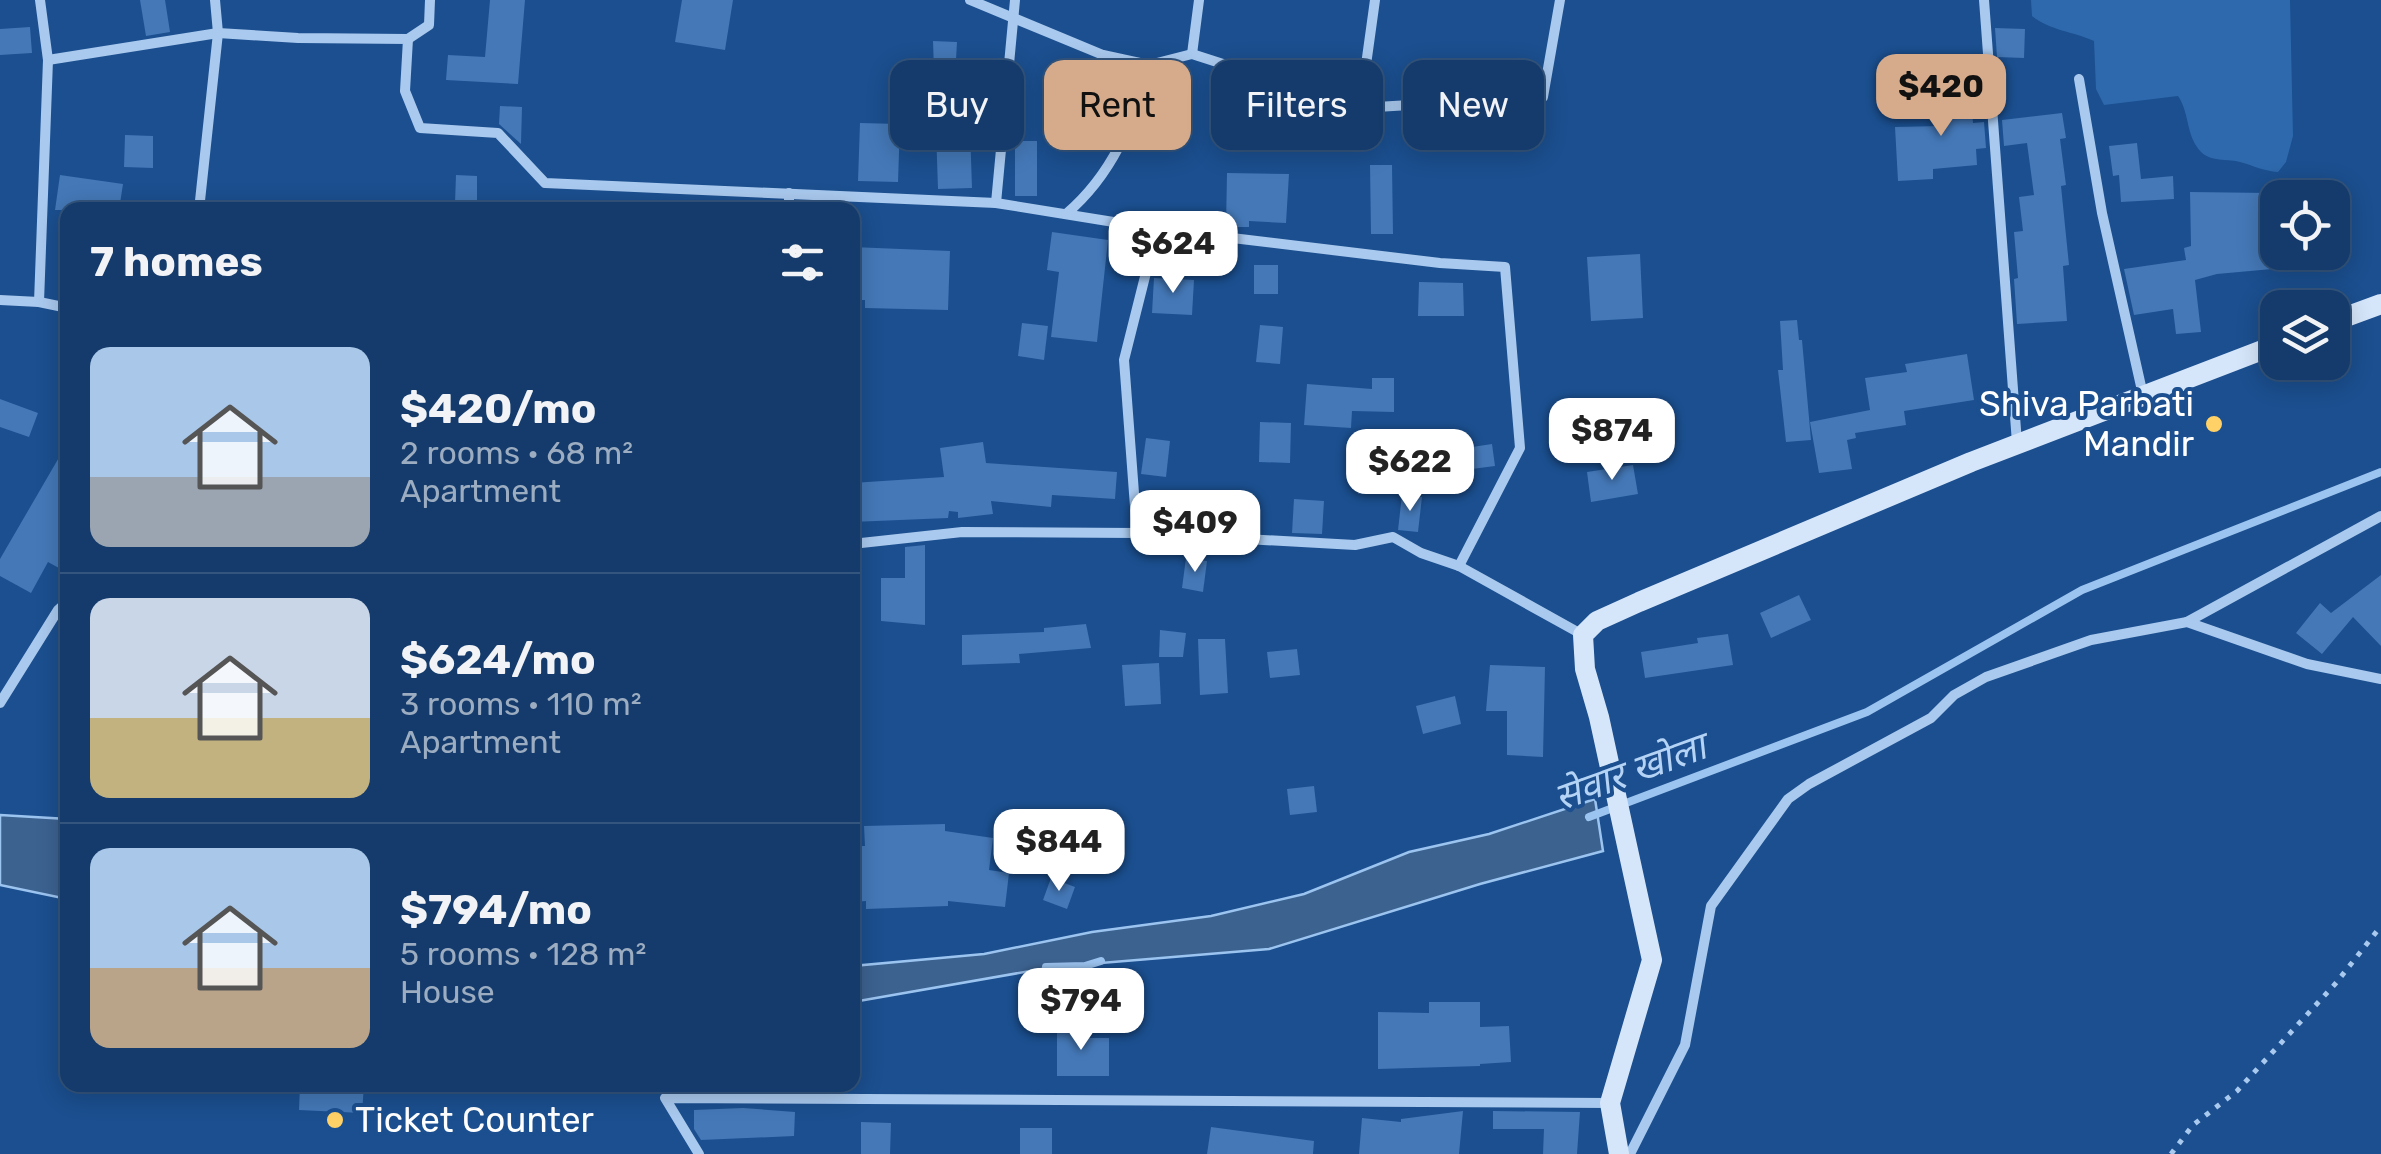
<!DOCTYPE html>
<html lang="en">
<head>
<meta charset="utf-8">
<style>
  body { margin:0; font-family:Rubik,"Noto Sans Devanagari",sans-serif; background:#214673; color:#f1f3f6; height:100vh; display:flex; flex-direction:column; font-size:38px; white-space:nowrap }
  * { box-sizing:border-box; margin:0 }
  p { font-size:32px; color:#9dadc1 }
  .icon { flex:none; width:55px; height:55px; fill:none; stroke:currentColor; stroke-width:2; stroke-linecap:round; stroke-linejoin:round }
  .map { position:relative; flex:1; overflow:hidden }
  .drawer { position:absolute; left:60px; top:202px; width:800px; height:890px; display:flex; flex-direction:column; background:#143b6b; border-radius:20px; box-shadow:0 5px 25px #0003,0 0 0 2px #33557e }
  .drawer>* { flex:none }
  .guide { position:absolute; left:890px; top:60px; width:950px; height:90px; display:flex; gap:20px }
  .controls { position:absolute; left:2260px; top:180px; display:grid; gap:20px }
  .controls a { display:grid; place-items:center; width:90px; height:90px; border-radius:20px; background:#143b6b; box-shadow:0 5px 25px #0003,0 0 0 2px #33557e; font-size:50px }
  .price { position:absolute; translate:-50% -85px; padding:0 22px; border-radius:20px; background:#fff; color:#222; font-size:32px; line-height:65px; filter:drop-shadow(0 2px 5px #0008) }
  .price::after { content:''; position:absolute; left:50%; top:60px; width:30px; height:22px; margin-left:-15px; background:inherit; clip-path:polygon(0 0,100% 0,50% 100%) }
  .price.current { background:#d6ab8b; color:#111 }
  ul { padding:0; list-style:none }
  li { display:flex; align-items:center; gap:30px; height:250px; padding:0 30px }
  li+li { border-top:2px solid #33557e }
  li span { display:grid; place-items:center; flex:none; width:280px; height:200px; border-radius:20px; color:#555 }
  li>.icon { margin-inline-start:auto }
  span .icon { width:120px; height:120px; fill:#fffc; stroke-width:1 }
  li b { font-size:42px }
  h2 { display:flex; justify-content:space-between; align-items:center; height:120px; padding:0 30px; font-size:42px }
  .chip { padding:0 35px; border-radius:20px; background:#143b6b; box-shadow:0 5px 25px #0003,0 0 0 2px #33557e; font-size:35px; line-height:90px }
  .chip.current { background:#d6ab8b; color:#111 }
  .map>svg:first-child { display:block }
  .green { fill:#2e69ad }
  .water { fill:#3c6290; stroke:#9cc4f0; stroke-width:2.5 }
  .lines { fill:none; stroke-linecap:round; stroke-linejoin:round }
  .stream { stroke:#9cc4f0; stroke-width:8 }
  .building { fill:#4478b7 }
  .path { stroke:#a9c9ee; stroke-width:5; stroke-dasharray:5 8; stroke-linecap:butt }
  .street { stroke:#a9c9ee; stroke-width:10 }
  .secondary { stroke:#d6e6fa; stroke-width:20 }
  .poi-dot { fill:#ffd166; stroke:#1b4f8f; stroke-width:4 }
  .labels { text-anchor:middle; stroke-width:8; stroke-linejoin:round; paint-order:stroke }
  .poi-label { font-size:35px; fill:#fff; stroke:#1b4f8f; text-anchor:end }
  .water-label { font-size:38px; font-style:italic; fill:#b5d3f5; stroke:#1b4f8f }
</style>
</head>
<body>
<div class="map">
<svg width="2381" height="1154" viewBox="0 0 2381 1154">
  <rect width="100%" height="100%" fill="#1b4f8f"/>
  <path class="green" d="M2031 0H2290L2293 136 2286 162 2278 172C2264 171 2254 166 2240 162 2224 158 2207 163 2197 147 2186 131 2189 112 2178 96L2104 105 2096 89 2094 41C2072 31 2051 31 2032 16Z"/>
  <g class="water">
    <polygon points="1595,799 1603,851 1480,884 1269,949 1053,967 853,1002 853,966 984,954 1092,932 1211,916 1304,894 1409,852 1489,834"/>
    <polygon points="0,815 67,819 67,899 0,885"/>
  </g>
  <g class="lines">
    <g class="stream">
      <polyline points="1589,817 1867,712 2082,590 2381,472"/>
      <polyline points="1046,967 1085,966 1101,961"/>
    </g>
  </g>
  <g class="building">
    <polygon points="140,0 165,0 170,32 146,36"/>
    <polygon points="490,0 525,0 518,84 446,80 448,55 485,57"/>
    <polygon points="682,0 733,0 725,50 675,42"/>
    <polygon points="30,27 32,53 0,55 0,29"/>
    <polygon points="1995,28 2025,29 2024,58 1997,57"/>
    <polygon points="933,41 957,42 952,129 970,129 972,188 938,189"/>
    <polygon points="1970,85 1973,123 1984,122 1986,148 1976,149 1977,165 1933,169 1933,179 1898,181 1895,127 1941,126 1938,88"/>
    <polygon points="500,106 522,107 521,144 499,124"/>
    <polygon points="2062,113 2066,138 2060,139 2066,185 2061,186 2069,265 2063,266 2067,321 2017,324 2014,279 2018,278 2014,232 2023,231 2019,197 2034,195 2027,143 2004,146 2002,120"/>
    <polygon points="860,123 900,124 898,182 858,181"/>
    <polygon points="125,135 153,136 153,168 124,167"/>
    <rect x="1015" y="141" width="22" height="55"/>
    <polygon points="2137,143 2141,179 2173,176 2174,199 2121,202 2119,175 2113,176 2109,146"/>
    <polygon points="1370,165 1392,165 1393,234 1371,234"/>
    <polygon points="1227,173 1289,174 1286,223 1249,221 1249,227 1226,227"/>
    <polygon points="60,175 123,184 119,210 55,210"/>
    <polygon points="456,175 477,176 477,204 455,203"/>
    <polygon points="2190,192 2270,193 2272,269 2217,274 2195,280 2201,332 2176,334 2173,309 2134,315 2124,269 2186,260 2184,248 2191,246"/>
    <polygon points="1052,232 1108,240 1097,342 1051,337 1059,272 1047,270"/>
    <polygon points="852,247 950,251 948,310 865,308 865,300 852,300"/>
    <polygon points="1640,254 1643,318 1591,321 1587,257"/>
    <rect x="1254" y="265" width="24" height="29"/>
    <polygon points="1154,278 1194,280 1192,315 1152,313"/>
    <polygon points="1419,282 1463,283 1464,316 1418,316"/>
    <polygon points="1797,320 1799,340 1802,340 1811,440 1786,442 1778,370 1783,370 1780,321"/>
    <polygon points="1022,323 1048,326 1044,360 1018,356"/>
    <polygon points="1260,325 1283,327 1280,364 1256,362"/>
    <polygon points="1967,354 1974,400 1904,411 1906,425 1855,433 1856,438 1847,440 1852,469 1819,473 1810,422 1870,410 1865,378 1907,372 1905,364"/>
    <polygon points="1372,378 1394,378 1394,412 1352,411 1351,428 1304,425 1307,384 1372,389"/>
    <polygon points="0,399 38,413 29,437 0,427"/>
    <polygon points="1632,418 1636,445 1616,448 1612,422"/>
    <polygon points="1260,422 1291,423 1290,463 1259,462"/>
    <polygon points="1146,438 1170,441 1166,477 1141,474"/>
    <polygon points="68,442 68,573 48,562 31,593 0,576 0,559"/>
    <polygon points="983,442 986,463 1117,472 1115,499 1052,495 1051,507 991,501 993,514 958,518 958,512 949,511 948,518 852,522 852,483 944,477 940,448"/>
    <polygon points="1492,444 1495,466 1441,473 1439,452"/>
    <polygon points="1390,451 1395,490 1358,494 1353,455"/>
    <polygon points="1633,465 1638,494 1591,502 1587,472"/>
    <polygon points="1402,495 1422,497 1418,532 1398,530"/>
    <polygon points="1294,499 1324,501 1322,534 1292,533"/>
    <polygon points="925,545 925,625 881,621 881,578 905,578 905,547"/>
    <polygon points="1186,558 1207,561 1203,592 1182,588"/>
    <polygon points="2381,575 2381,646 2353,617 2322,654 2296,633 2320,603 2331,613"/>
    <polygon points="1799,595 1811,620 1771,638 1760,613"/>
    <polygon points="1086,624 1091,648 1019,654 1020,663 962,665 962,635 1044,632 1044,628"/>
    <polygon points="1160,630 1186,633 1183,657 1159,657"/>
    <polygon points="1728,634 1733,665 1645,678 1641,652 1698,643 1697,638"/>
    <polygon points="1198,639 1225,639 1228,693 1200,695"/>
    <polygon points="1297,649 1300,675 1270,678 1267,652"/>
    <polygon points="1159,663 1161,704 1125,706 1122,665"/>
    <polygon points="1490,665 1545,667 1543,757 1507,755 1507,711 1486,711"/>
    <polygon points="1455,696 1461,724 1423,734 1416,706"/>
    <polygon points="1314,786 1317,812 1290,815 1287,789"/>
    <polygon points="945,824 945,831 993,838 989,870 1009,873 1005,907 948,901 948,906 866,909 866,901 852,902 852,846 865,846 864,826"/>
    <polygon points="1051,878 1075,887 1067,909 1043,900"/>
    <polygon points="1429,1002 1480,1002 1480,1027 1509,1026 1511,1062 1480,1064 1480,1066 1378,1069 1378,1012 1429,1013"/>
    <polygon points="1057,1026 1089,1027 1088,1038 1109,1038 1109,1076 1057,1076"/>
    <polygon points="300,1085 364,1085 362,1113 299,1110"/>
    <polygon points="743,1108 795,1112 794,1136 701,1140 694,1129 694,1110"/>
    <polygon points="1463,1111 1459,1154 1359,1154 1362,1118 1401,1122 1401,1119"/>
    <polygon points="1493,1111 1580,1112 1577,1154 1543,1154 1544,1129 1493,1129"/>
    <polygon points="861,1122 891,1123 890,1154 861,1154"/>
    <polygon points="1211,1127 1314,1141 1313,1154 1207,1154"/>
    <rect x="1020" y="1128" width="32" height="26"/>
  </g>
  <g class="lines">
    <polyline class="path" points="2171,1154 2193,1125 2237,1091 2336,983 2381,926"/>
    <g class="street">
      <polyline points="970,0 1103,55 1149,65 1192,54 1360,108 1543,97 1560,0"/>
      <polyline points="1984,0 2017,443"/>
      <polyline points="408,39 429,25 430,0"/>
      <polyline points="1192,54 1199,0"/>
      <polyline points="48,60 218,33 298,38 408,39 405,91 420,128 498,133 545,183 996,203 1157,229 1440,263 1505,267 1520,448 1459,566"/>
      <polyline points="2079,79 2102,213 2143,395"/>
      <polyline points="1360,108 1375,0"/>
      <polyline points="996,203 1015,0"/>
      <polyline points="199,210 218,33 215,0"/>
      <polyline points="789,210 789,193"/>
      <path d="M1066 214C1112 175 1134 122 1149 65"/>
      <polyline points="0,300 39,302 68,308"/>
      <polyline points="39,302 48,60 40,0"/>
      <polyline points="1137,533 1124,360 1157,229"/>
      <polyline points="852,544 962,532 1137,533 1355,545 1393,537 1421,553 1459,566 1583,635"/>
      <polyline points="2187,622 2381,516"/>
      <polyline points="0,703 58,610 68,601"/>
      <polyline points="699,1154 665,1098 1610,1103"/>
      <polyline points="1630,1154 1685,1045 1711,906 1788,799 1809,784 1931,718 1954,695 1986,677 2091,640 2187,622 2307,664 2381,679"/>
    </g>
    <g class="secondary">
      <polyline points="2332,322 2381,304"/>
      <polyline points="1619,1154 1610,1103 1652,960 1599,717 1585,669 1583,635 1597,621 1639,602 1971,462 2278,344"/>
    </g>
  </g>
  <g class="poi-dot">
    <circle cx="2214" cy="424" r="10"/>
    <circle cx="335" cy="1120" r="10"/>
  </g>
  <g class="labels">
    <g class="poi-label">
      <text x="2194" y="416">Shiva Parbati<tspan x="2194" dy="40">Mandir</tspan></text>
      <text x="355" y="1132" text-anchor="start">Ticket Counter</text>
    </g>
    <g class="water-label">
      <text transform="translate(1630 772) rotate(-20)" y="13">सेवार खोला</text>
    </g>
  </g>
</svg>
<div class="controls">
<a><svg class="icon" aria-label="locate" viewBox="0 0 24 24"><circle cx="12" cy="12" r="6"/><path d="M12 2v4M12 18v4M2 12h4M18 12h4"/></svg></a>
<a><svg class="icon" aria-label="layers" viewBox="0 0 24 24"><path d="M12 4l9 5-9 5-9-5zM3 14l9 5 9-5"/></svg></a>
</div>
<b class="price current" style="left:1941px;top:139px">$420</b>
<b class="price" style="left:1173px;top:296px">$624</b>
<b class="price" style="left:1612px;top:483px">$874</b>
<b class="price" style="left:1410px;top:514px">$622</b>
<b class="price" style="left:1195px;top:575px">$409</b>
<b class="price" style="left:1059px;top:894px">$844</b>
<b class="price" style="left:1081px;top:1053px">$794</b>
<div class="guide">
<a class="chip">Buy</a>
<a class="chip current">Rent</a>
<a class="chip">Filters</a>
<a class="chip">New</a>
</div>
<section class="drawer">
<h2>7 homes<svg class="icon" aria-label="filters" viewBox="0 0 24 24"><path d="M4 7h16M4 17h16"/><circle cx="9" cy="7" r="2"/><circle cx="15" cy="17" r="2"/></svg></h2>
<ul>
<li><span style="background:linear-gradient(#a9c7e8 65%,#9aa5b1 0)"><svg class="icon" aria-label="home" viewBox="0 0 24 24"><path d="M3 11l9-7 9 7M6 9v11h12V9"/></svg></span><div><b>$420/mo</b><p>2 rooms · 68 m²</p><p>Apartment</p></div></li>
<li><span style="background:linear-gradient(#c9d6e8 60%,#c2b280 0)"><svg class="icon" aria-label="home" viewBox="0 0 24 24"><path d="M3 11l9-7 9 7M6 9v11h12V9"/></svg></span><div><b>$624/mo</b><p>3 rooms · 110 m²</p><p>Apartment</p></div></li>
<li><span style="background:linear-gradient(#a9c7e8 60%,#b9a48a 0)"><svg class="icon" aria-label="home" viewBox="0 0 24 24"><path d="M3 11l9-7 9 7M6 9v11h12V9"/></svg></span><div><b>$794/mo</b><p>5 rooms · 128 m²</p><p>House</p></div></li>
</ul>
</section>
</div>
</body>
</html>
